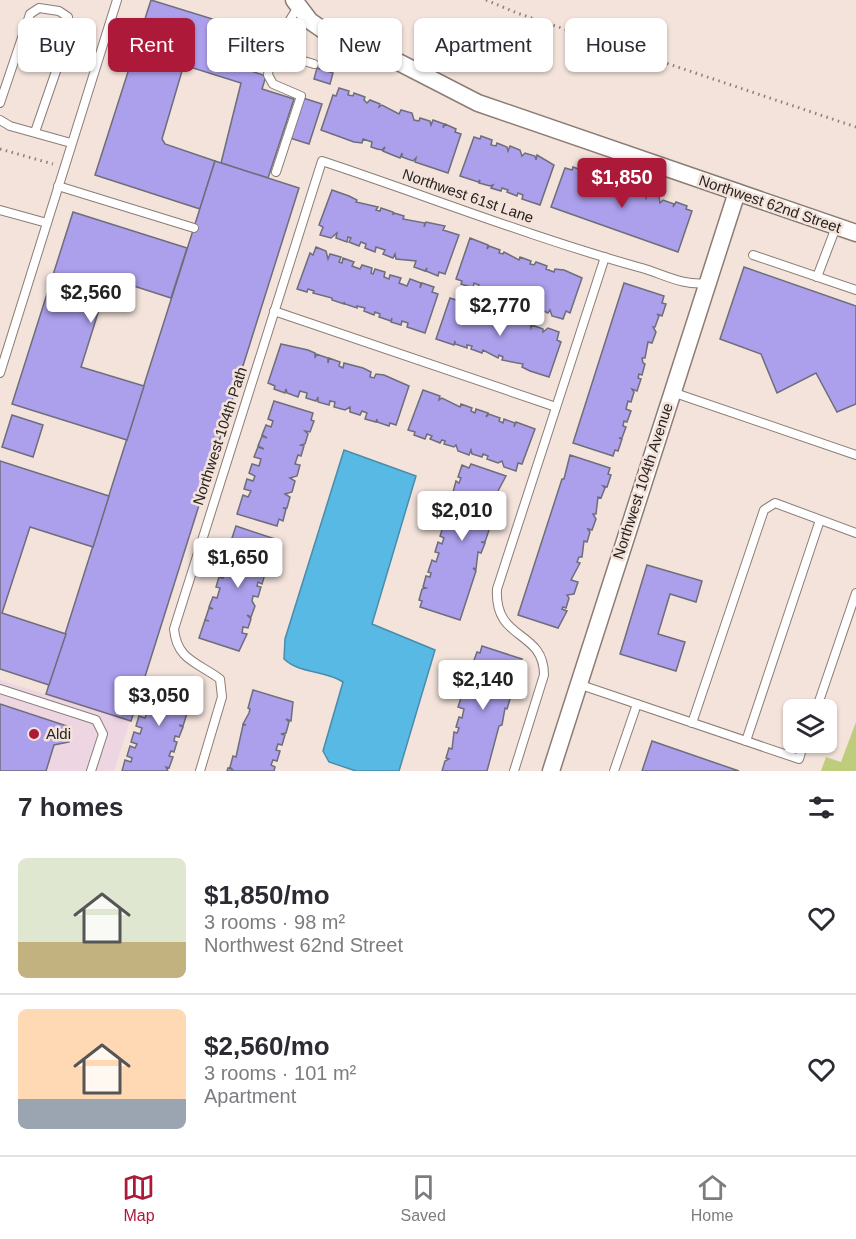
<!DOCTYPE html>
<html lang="en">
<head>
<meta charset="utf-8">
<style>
  body { margin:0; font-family:Arial,sans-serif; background:#f2f2f3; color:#2b2b33; height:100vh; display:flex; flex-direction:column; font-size:22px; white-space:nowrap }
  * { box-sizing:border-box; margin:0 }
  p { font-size:20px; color:#7c7c81 }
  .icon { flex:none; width:33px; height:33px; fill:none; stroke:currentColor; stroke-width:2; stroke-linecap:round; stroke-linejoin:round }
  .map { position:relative; height:771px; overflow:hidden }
  .sheet { display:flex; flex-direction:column; background:#fff; flex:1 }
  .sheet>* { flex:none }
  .top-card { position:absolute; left:18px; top:18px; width:820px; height:54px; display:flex; gap:12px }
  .controls { position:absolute; left:783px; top:699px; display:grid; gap:12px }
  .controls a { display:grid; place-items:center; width:54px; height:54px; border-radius:9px; background:#fff; box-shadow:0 2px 4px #0004; font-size:30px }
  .price { position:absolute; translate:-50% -51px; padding:0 14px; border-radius:6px; background:#fff; color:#222; font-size:20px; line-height:39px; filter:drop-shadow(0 2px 3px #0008) }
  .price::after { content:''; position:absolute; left:50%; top:36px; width:18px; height:14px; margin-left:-9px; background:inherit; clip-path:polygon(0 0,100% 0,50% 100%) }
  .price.on { background:#ad1939; color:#fff }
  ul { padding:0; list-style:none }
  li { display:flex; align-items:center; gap:18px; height:150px; padding:0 18px }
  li+li { border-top:2px solid #e1e1e2 }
  li span { display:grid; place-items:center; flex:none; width:168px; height:120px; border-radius:9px; color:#555 }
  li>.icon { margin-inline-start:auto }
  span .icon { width:72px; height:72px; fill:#fffc; stroke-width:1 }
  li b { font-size:26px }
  h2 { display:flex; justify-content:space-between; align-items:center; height:72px; padding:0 18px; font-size:26px }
  .pill { padding:0 21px; border-radius:9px; background:#fff; box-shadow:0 2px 4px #0004; font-size:21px; line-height:54px }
  .pill.on { background:#ad1939; color:#fff }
  .menu { display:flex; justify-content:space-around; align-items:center; height:84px; border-top:2px solid #e1e1e2; background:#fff; font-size:16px; color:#7c7c81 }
  .menu a { display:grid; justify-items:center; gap:3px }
  .menu .on { color:#ad1939 }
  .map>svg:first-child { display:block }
  .commercial { fill:#edd6e2 }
  .green { fill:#bdcd7c }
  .water { fill:#57b9e4; stroke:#4a8caa; stroke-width:1.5 }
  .building { fill:#ac9fec; stroke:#6e6d7a; stroke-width:1.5 }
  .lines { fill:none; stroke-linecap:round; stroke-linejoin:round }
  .lane-casing { stroke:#8b7d76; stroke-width:10 }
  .street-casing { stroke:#8b7d76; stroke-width:19 }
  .path { stroke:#8b807b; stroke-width:3; stroke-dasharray:1.5 4.5; stroke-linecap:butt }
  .lane { stroke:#fff; stroke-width:8 }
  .street { stroke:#fff; stroke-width:16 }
  .poi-dot { fill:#ad1939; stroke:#f3e3db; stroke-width:2 }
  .labels { text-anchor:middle; stroke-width:5; stroke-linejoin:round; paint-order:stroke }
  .street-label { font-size:15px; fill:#2a2421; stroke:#f3e3db }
  .poi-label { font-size:15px; fill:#2a2421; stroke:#f3e3db; text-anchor:start }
</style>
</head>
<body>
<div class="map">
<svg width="856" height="771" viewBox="0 0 856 771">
  <rect width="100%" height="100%" fill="#f3e3db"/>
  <polygon class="commercial" points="0,680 130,721 114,771 0,771"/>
  <polygon class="green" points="856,722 856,771 821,771 826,757 841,762"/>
  <path class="water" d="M344 450 416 476 372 624 435 650 399 771H356L329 762 323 751 343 682C324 670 300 674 284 659L285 639Z"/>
  <g class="building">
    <polygon points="151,0 264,35 251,71 266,76 262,89 294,99 268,178 221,163 241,83 190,67 182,71 162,139 165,144 215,161 200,209 95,175"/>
    <polygon points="317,68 333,73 330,84 314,79"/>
    <polygon points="339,88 349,91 348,95 353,96 354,93 365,97 364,100 367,103 370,100 380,104 379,107 382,105 399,114 401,110 412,113 414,120 419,121 420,118 430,121 431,125 433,120 444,124 443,128 445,124 456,129 455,132 461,134 448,173 415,162 416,158 413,161 402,157 402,153 400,158 390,154 383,151 385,147 382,150 377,149 371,147 372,142 363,139 362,143 354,142 321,130 333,95 336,96"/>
    <polygon points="303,98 322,104 309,144 290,138"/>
    <polygon points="481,136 492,140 491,145 496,146 497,143 507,147 508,151 510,146 520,150 522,156 525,153 535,156 536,160 537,155 554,165 540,205 522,199 523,195 518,193 517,196 507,192 508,190 502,188 501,191 491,188 493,185 490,186 479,183 480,180 478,182 460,176 474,137 480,139"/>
    <polygon points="215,161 299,188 131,721 46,694"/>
    <polygon points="573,167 584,171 582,176 587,177 588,174 598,177 599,182 601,177 612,181 611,183 615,187 617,182 627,186 629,192 645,194 646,198 648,192 659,196 660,203 663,200 674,204 673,207 676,202 687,206 686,209 692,211 678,252 551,207 565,168 572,170"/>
    <polygon points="332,190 349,196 357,200 356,202 378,207 376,210 380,211 381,208 393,212 393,215 394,213 404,216 403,219 425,223 424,227 426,222 445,226 443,230 459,235 445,274 439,272 438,276 426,271 427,268 425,271 414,267 416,261 396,259 395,254 393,258 383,254 385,250 376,247 375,252 365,248 366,244 361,242 359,246 349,242 351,238 348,237 347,242 336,238 337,233 331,238 320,235 323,227 319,225"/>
    <polygon points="73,212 187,248 171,298 109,278 81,367 144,386 127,440 12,404"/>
    <polygon points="470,238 488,245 487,249 489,246 500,250 499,253 503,254 504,252 519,260 520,257 531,261 530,264 534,265 536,262 547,266 546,269 554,272 555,269 564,270 582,278 570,313 566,311 563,319 552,316 550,310 548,313 537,308 536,305 535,308 525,304 526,301 521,299 519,302 505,294 504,297 494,293 495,290 489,288 488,291 478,288 479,285 474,283 473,288 461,284 462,281 456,279"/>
    <polygon points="316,247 326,251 328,259 330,254 341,257 339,262 342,263 343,258 354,262 352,266 360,269 362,265 372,268 371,273 373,274 375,269 385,272 384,277 389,279 390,275 401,278 399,283 407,286 410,279 421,283 420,288 422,283 434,287 432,292 438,294 425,333 407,327 408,323 402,321 401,325 391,322 392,318 391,321 379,317 380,314 375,312 374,315 364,311 365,308 357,306 357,308 345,304 344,302 344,304 332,300 332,298 313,293 314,291 308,289 307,292 297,289 310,253 313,255"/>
    <polygon points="744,267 856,306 856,404 837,412 816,373 777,393 761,354 720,339"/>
    <polygon points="624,283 664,296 662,303 666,304 662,316 657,314 659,316 655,327 653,327 656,332 652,343 648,342 645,358 642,358 643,363 645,364 642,375 639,374 638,378 641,379 637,391 632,389 634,392 631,402 628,401 626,409 631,411 627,422 624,421 623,426 626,427 622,438 619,438 622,439 618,451 615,450 613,456 573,443"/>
    <polygon points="457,297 469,301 467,306 472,308 473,305 483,308 482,311 488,313 489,310 499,313 498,316 514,319 513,322 519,324 520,321 530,324 531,328 532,325 543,329 543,332 548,328 559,332 557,340 561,342 549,377 530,371 522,367 523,364 502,360 503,357 499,355 498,358 483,350 482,353 471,349 472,346 467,345 467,348 455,344 455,341 454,345 436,339 450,298 456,300"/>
    <polygon points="281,344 308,350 315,353 315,358 316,354 328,358 328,363 329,358 340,362 339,366 343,368 344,363 363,368 371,372 370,377 374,378 376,374 384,375 409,386 396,425 390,423 389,426 377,422 377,419 376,422 365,419 367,413 362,411 360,415 350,412 350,407 345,410 334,407 335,402 330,401 329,405 318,402 318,397 316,401 306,398 307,393 300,391 298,397 287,393 286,389 285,393 274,389 275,386 268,383"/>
    <polygon points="423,390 440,396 439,400 442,398 460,407 461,404 472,408 471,411 475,413 476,409 488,413 486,417 489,414 500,418 499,421 503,423 504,419 515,423 514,427 516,422 535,429 522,464 518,463 516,471 504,467 502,461 498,463 487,459 488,456 483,454 482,457 472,454 471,450 469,455 458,451 456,445 454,447 444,444 445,441 442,440 440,443 430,439 432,436 427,434 425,439 414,435 415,432 408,430"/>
    <polygon points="274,401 313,413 311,420 314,421 310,432 305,431 308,434 305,444 301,445 304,446 301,456 298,455 295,464 300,465 297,476 290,478 295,481 292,492 285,494 290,497 287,508 283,508 286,509 283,521 279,519 277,526 237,514 243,495 248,497 251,491 244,489 247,479 253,481 255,476 249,473 252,464 259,466 261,459 254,457 258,447 264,449 258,446 262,436 267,438 262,435 266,425 271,427 273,421 268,419"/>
    <polygon points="12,415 43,425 33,457 2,447"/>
    <polygon points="570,455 610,468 608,474 611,475 607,487 603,486 605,488 601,498 598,497 596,514 593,514 596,519 592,530 588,529 590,532 587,542 584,541 582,557 579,557 577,562 580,563 571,580 578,582 574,594 567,595 569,598 566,608 563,607 562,609 567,611 558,628 518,615 562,479 564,479"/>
    <polygon points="0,461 109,496 93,547 30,527 2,613 66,634 49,685 0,669"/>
    <polygon points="471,464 506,476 498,491 501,492 498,502 495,501 492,517 490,516 488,523 491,524 485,542 481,542 485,543 481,553 478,552 476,569 473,568 476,571 460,620 420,607 422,601 419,600 422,589 426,588 423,587 426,576 430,577 431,573 428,572 432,560 436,562 439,553 435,552 438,542 442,544 444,538 440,536 443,527 447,528 448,526 443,525 447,514 450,510 453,511 450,508 453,498 457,498 453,492 456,481 459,483 461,478 458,477 462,465 469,468"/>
    <polygon points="236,526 275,539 273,545 276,546 272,557 269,557 272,558 268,569 263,567 261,572 265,574 262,584 258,582 257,586 261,587 258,597 253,596 252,601 255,606 251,617 247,615 251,619 248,628 243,627 242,633 247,634 239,651 199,638 205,620 209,621 205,620 209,608 213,609 209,607 213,597 217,598 220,588 216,587 219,577 223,578 225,573 221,572 225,561 229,561 225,560 228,550 232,551 234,545 230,544"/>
    <polygon points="647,565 702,581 696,602 670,594 658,634 685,642 676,671 620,654"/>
    <polygon points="482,646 522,659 507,709 505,708 502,725 499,726 487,771 442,771 445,761 449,759 446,758 449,748 452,749 454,732 457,733 459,728 456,727 459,717 462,718 464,709 458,707 462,695 469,694 465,692 468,681 473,683 474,680 469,679 472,668 477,670 478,665 473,663 477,652 480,653"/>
    <polygon points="154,678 194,691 183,726 179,725 183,727 179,737 175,736 174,741 177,742 174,752 171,751 169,756 173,757 169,768 166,767 168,771 122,771 125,760 131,762 132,758 127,756 130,746 135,748 137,744 131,742 134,732 140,734 142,728 136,726 139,716 145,718 148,710 142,708 145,697 148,698 145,695 149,684 152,685"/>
    <polygon points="253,690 293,702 291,721 286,719 289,722 286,733 281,734 285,735 282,745 278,744 276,750 280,751 277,761 273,760 271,765 275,767 274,771 227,771 228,768 232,769 230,767 233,756 236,757 243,725 246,725 243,724 249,713 250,709 248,708"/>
    <polygon points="0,704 67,726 69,742 54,745 46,771 0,771"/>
    <polygon points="652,741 739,771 642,771"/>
  </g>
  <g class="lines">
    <defs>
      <g id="lane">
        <polyline points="277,53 314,64"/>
        <polyline points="0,103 30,14 39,8 59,11 68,17 69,29 63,51 97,60"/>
        <polyline points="0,120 10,126 71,143"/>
        <polyline points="35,132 63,51"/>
        <polyline points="276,172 301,96 273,84 268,75 269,66 277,53 288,23 298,7"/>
        <polyline points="58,186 194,228"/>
        <polyline points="0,210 47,223"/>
        <polyline points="753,255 856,290"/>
        <polyline points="817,277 836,227"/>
        <polyline points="274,311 556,407"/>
        <polyline points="0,373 117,0"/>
        <polyline points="672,392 856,455"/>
        <polyline points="578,684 799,759 804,742"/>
        <polyline points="0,689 96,720 103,734 91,771"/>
        <polyline points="816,710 856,593"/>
        <polyline points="692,723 764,510 775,503 856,533"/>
        <polyline points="746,741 820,520"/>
        <path d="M200 771 222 697 220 679C197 662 177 660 174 629L322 161C427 196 531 237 638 267 665 274 680 286 708 283"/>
        <path d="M514 771 544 675C544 629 494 642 497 589L605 257"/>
        <polyline points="614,771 637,704"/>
      </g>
      <g id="street">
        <polyline points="294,0 310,21 326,32 371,48 478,103 856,233"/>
        <polyline points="551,771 737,192"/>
      </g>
    </defs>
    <use href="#lane" class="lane-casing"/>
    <use href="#street" class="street-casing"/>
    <g class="path">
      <polyline points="486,0 517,13 856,127"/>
      <polyline points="0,149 53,164"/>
    </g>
    <use href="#lane" class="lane"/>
    <use href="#street" class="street"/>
  </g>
  <circle class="poi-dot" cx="34" cy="734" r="6"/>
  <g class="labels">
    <g class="street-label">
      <text transform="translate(468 196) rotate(19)" y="5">Northwest 61st Lane</text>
      <text transform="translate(770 204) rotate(19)" y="5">Northwest 62nd Street</text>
      <text transform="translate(220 436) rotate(-72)" y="5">Northwest 104th Path</text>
      <text transform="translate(643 481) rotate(-72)" y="5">Northwest 104th Avenue</text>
    </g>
    <g class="poi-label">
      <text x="46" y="739">Aldi</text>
    </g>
  </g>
</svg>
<div class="controls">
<a><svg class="icon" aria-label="layers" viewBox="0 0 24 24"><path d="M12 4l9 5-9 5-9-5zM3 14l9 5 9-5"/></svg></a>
</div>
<b class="price on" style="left:622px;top:209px">$1,850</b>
<b class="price" style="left:91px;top:324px">$2,560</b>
<b class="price" style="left:500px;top:337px">$2,770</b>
<b class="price" style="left:462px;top:542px">$2,010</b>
<b class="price" style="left:238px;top:589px">$1,650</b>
<b class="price" style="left:483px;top:711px">$2,140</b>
<b class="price" style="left:159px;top:727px">$3,050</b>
<div class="top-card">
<a class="pill">Buy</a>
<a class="pill on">Rent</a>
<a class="pill">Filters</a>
<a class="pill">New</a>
<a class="pill">Apartment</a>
<a class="pill">House</a>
</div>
</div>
<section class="sheet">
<h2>7 homes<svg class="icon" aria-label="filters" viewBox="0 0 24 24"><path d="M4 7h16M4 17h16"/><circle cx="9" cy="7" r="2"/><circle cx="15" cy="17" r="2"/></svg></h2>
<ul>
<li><span style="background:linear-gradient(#dfe7d0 70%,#c2b280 0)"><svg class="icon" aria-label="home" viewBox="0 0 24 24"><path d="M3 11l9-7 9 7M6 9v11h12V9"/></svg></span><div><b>$1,850/mo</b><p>3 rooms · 98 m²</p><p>Northwest 62nd Street</p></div><svg class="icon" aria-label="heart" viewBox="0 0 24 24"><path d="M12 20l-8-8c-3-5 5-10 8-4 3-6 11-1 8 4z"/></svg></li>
<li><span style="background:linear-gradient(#ffd9b3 75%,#9aa5b1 0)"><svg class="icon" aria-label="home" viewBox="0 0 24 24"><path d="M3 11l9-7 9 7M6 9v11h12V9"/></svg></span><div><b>$2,560/mo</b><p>3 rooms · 101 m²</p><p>Apartment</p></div><svg class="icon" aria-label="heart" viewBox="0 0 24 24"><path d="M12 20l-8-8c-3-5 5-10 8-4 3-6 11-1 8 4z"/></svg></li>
</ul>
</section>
<nav class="menu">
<a class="on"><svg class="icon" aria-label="map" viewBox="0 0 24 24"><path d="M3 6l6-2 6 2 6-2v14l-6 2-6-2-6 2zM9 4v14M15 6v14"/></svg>Map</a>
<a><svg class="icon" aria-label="saved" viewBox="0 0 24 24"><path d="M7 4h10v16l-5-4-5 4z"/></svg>Saved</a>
<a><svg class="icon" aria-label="home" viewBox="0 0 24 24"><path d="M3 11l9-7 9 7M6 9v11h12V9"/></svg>Home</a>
</nav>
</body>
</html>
